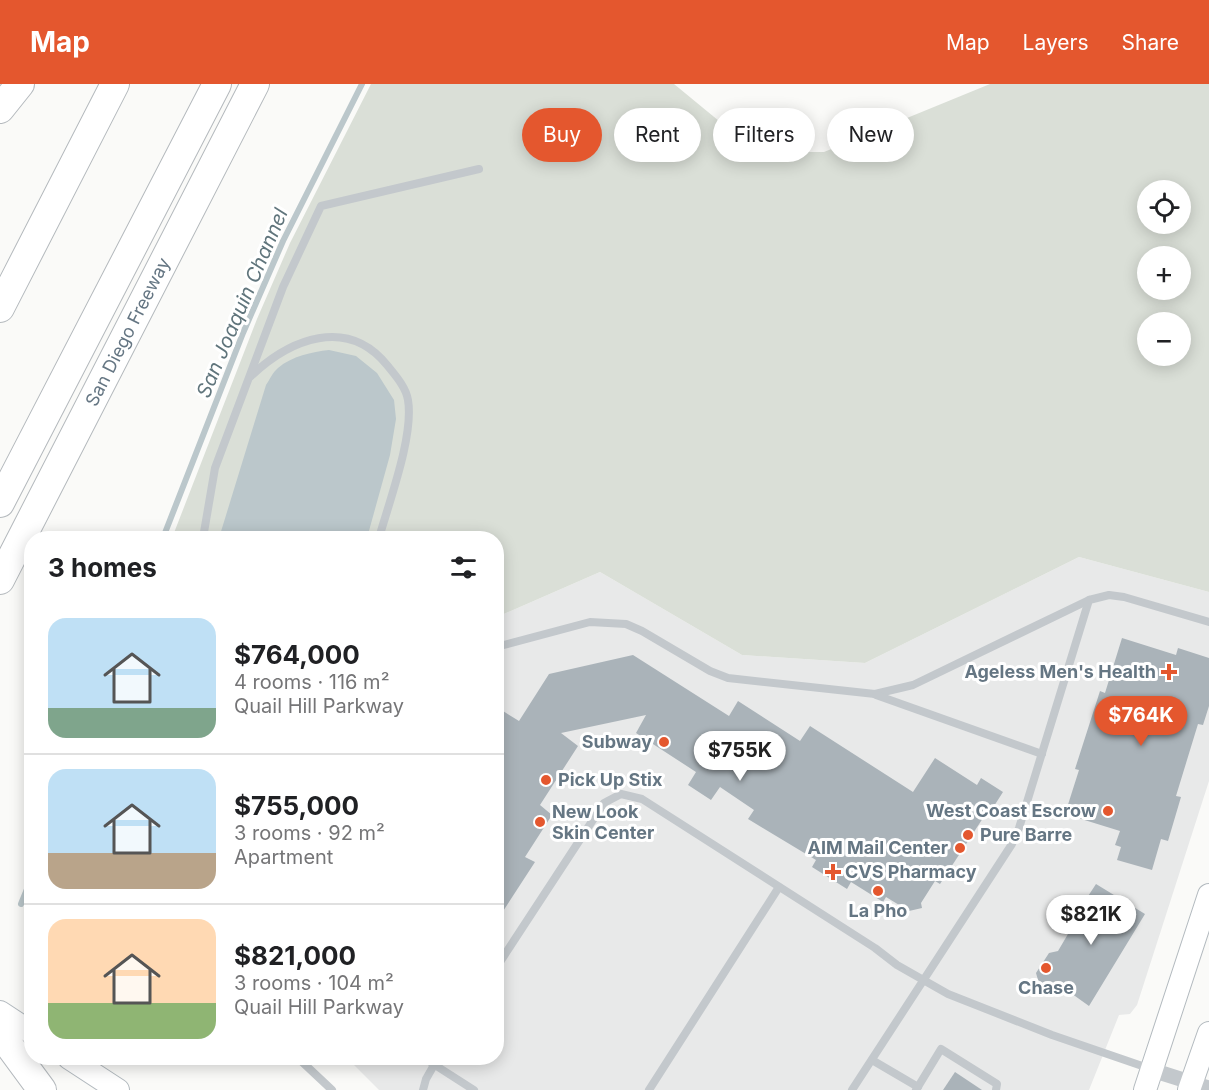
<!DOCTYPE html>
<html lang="en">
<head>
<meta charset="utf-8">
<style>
  body { margin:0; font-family:Inter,sans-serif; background:#f2f2f2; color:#202124; height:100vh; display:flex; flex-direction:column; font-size:22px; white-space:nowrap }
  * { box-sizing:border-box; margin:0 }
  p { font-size:20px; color:#757577 }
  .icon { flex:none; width:33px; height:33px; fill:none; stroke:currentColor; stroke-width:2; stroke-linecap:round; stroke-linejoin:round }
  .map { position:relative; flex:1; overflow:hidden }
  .side { position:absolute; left:24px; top:447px; width:480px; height:534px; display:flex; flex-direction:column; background:#fff; border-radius:24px; box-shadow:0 3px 15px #0003 }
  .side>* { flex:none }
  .guide { position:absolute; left:522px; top:24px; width:570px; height:54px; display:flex; gap:12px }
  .tools { position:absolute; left:1137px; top:96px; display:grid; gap:12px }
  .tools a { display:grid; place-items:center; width:54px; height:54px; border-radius:50%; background:#fff; box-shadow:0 3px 15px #0003; font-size:30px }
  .price { position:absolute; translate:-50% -51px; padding:0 14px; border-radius:21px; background:#fff; color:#222; font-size:20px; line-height:39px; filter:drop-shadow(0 2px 3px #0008) }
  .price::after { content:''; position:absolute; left:50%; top:36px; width:18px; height:14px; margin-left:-9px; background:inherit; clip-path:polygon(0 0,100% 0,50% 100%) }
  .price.selected { background:#e4572e; color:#fff }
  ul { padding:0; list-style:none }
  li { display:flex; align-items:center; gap:18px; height:150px; padding:0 24px }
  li+li { border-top:2px solid #e0e0e0 }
  li span { display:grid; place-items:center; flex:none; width:168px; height:120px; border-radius:18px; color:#555 }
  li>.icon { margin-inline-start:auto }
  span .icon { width:72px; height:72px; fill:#fffc; stroke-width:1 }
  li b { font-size:26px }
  h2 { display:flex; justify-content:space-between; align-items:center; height:72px; padding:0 24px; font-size:26px }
  .tag { padding:0 21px; border-radius:27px; background:#fff; box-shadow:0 3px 15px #0003; font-size:21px; line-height:54px }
  .tag.selected { background:#e4572e; color:#fff }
  header { display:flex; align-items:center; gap:36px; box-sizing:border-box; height:84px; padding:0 30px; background:#e4572e; color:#fff }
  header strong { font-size:28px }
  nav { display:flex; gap:33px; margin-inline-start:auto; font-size:21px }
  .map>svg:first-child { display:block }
  .built { fill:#e8e9e9 }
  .green { fill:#dadfd7; fill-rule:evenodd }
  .water { fill:#bbc7cb }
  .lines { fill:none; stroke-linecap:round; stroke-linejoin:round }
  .stream { stroke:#bbc7cb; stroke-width:6 }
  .building { fill:#aab3b9 }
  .secondary-casing { stroke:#b3babf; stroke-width:24 }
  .highway-casing { stroke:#b4b9bd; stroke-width:30 }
  .lane { stroke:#c3c8cc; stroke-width:8 }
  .street { stroke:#c3c8cc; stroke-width:15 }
  .secondary { stroke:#fff; stroke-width:22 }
  .highway { stroke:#fff; stroke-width:28 }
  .poi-dot { fill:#e4572e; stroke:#fff; stroke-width:2 }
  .labels { text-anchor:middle; stroke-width:6; stroke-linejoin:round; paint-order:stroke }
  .street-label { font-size:18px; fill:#657683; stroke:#fff }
  .poi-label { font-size:18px; font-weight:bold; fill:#657683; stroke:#fff; text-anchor:end }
  .water-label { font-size:20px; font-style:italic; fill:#60757c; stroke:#fff }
</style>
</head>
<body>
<header>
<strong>Map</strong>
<nav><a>Map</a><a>Layers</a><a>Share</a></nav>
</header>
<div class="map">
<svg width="1209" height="1006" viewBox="0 0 1209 1006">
  <rect width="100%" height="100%" fill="#fafaf8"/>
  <polygon class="built" points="1079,473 1209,508 1209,697 1137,921 1130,930 1119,931 1089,1006 379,1006 347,974 496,974 497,533 600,488 742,571 865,579"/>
  <path class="green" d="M371 0H674L719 37 785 68H824L990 0H1209V508L1079 473 865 579 742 571 600 488 497 533 496 454H172L257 235 290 159ZM1148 106H1180V140H1148ZM1148 172H1180V206H1148ZM1148 238H1180V272H1148Z"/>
  <path class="water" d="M329 266 356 272 377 289 394 316 396 335 390 371 367 454H219L266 301C270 295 273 288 278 284 292 272 312 268 329 266Z"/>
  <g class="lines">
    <g class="stream">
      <polyline points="163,454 243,249 283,157 362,0"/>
      <polyline points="21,820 32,793"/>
    </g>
  </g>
  <g class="building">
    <polygon points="1122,554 1176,571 1178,564 1209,574 1209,622 1203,641 1198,640 1176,712 1181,713 1168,757 1161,755 1152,786 1117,776 1121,763 1115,761 1120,747 1065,730 1079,686 1075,685 1100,607 1105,609"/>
    <polygon points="633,571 729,632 738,617 800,657 810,642 913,708 935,674 977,701 981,694 1003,708 987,733 985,731 940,800 935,797 921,819 922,824 909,827 886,813 883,818 851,798 847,805 812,783 816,776 748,735 754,726 720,703 711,716 688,701 696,688 636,649 646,631 561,649 578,662 540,721 552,731 525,773 535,778 496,838 496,638 503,627 519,637 549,590"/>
    <polygon points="1096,800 1145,830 1089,922 1068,907 1058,909 1038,896 1036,889 1049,869 1058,867 1081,828 1079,826"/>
    <polygon points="955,988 982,1006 943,1006"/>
  </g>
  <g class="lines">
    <defs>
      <g id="secondary">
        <polyline points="0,928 32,949"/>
        <polyline points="69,974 118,1006"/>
        <polyline points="1145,1006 1209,811"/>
        <polyline points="1189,1006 1209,949"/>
      </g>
      <g id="highway">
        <polyline points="0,25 20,0"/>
        <polyline points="0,224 115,0"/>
        <polyline points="0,419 217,0"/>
        <polyline points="0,496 255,0"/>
        <polyline points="0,949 42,1006"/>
      </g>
    </defs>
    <use href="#secondary" class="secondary-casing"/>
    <use href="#highway" class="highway-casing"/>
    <g class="lane">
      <path d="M251 292C290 255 347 232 387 281 395 291 406 303 408 316 414 352 389 418 379 454"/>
      <polyline points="203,454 215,384 283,203 321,122 479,85"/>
      <polyline points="496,563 590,538 626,540 642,547 710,587 728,594 875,610 913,601 1089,516"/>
      <polyline points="876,611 1042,670"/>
      <polyline points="496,884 604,719 621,710 642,715 875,864 897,881 948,910 1052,951 1151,985"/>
      <polyline points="298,974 332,1006"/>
      <polyline points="424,974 474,1006"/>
      <polyline points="872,976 918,1003"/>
      <polyline points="423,1006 426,995 438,974"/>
      <polyline points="649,1006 779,803"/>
      <polyline points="852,1006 1012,760 1019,744 1089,516 1109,511 1124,513 1209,538"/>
      <polyline points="916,1006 941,965 997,1000 996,1006"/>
    </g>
    <polyline class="street" points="1152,986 1209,1004"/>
    <use href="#secondary" class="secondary"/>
    <use href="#highway" class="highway"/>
  </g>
  <g class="poi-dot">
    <path d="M1166 579h6v6h6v6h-6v6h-6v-6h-6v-6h6z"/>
    <circle cx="664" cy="658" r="6"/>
    <circle cx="546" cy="696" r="6"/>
    <circle cx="1108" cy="727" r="6"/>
    <circle cx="540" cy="738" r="6"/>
    <circle cx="968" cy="751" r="6"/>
    <circle cx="960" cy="764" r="6"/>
    <path d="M830 779h6v6h6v6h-6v6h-6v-6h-6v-6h6z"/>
    <circle cx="878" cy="807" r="6"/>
    <circle cx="1046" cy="884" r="6"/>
  </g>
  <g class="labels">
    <g class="street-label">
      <text transform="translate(128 248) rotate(-63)" y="6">San Diego Freeway</text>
    </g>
    <g class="poi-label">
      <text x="1156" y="594">Ageless Men's Health</text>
      <text x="652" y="664">Subway</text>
      <text x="558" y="702" text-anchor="start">Pick Up Stix</text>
      <text x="1096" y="733">West Coast Escrow</text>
      <text x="552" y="734" text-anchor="start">New Look<tspan x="552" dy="21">Skin Center</tspan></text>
      <text x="980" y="757" text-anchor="start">Pure Barre</text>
      <text x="948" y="770">AIM Mail Center</text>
      <text x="845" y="794" text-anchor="start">CVS Pharmacy</text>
      <text x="878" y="833" text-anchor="middle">La Pho</text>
      <text x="1046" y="910" text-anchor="middle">Chase</text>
    </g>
    <g class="water-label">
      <text transform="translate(242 219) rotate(-67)" y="7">San Joaquin Channel</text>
    </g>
  </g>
</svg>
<div class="tools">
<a><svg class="icon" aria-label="locate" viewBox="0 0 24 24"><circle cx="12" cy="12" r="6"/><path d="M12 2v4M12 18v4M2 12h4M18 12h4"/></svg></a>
<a>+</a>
<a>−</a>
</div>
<b class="price selected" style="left:1141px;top:663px">$764K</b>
<b class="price" style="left:740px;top:698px">$755K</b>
<b class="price" style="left:1091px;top:862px">$821K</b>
<div class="guide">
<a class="tag selected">Buy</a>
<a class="tag">Rent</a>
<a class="tag">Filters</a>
<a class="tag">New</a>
</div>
<section class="side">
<h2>3 homes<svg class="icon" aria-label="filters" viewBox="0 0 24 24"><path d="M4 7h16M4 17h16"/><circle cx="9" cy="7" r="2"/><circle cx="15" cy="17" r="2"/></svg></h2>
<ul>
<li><span style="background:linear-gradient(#bfe0f5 75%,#7fa58c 0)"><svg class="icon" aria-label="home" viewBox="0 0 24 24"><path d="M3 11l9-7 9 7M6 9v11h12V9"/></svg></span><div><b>$764,000</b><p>4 rooms · 116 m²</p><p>Quail Hill Parkway</p></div></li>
<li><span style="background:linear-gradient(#bfe0f5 70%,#b9a48a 0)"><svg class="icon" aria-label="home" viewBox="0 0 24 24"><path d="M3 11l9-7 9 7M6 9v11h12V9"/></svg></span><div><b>$755,000</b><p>3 rooms · 92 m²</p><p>Apartment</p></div></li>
<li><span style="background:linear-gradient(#ffd9b3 70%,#8fb573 0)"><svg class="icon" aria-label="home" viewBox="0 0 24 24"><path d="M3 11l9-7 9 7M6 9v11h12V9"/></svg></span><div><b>$821,000</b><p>3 rooms · 104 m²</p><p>Quail Hill Parkway</p></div></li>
</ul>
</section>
</div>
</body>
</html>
